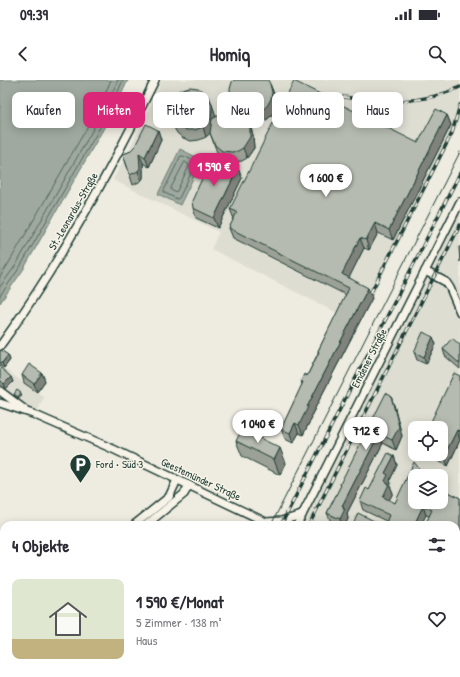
<!DOCTYPE html>
<html lang="de">
<head>
<meta charset="utf-8">
<style>
  body { margin:0; font-family:"Patrick Hand",sans-serif; background:#f2f2f3; color:#2b2b33; height:100vh; display:flex; flex-direction:column; font-size:15px; white-space:nowrap }
  * { box-sizing:border-box; margin:0 }
  p { font-size:13px; color:#7c7c81 }
  .icon { flex:none; width:22px; height:22px; fill:none; stroke:currentColor; stroke-width:2; stroke-linecap:round; stroke-linejoin:round }
  .map { position:relative; flex:1; overflow:hidden }
  .details { position:absolute; left:0px; top:441px; width:460px; height:156px; display:flex; flex-direction:column; background:#fff; border-radius:12px 12px 0 0; box-shadow:0 2px 10px #0003 }
  .details>* { flex:none }
  .guide { position:absolute; left:12px; top:12px; width:436px; height:36px; display:flex; gap:8px }
  .controls { position:absolute; left:408px; top:341px; display:grid; gap:8px }
  .controls a { display:grid; place-items:center; width:40px; height:40px; border-radius:8px; background:#fff; box-shadow:0 2px 10px #0003; font-size:20px }
  .price { position:absolute; translate:-50% -34px; padding:0 9px; border-radius:14px; background:#fff; color:#222; font-size:13px; line-height:26px; filter:drop-shadow(0 1px 2px #0008) }
  .price::after { content:''; position:absolute; left:50%; top:24px; width:12px; height:9px; margin-left:-6px; background:inherit; clip-path:polygon(0 0,100% 0,50% 100%) }
  .price.current { background:#db2777; color:#fff }
  ul { padding:0; list-style:none }
  li { display:flex; align-items:center; gap:12px; height:100px; padding:0 12px }
  li+li { border-top:1px solid #e1e1e2 }
  li span { display:grid; place-items:center; flex:none; width:112px; height:80px; border-radius:8px; color:#555 }
  li>.icon { margin-inline-start:auto }
  span .icon { width:48px; height:48px; fill:#fffc; stroke-width:1 }
  li b { font-size:17px }
  h2 { display:flex; justify-content:space-between; align-items:center; height:48px; padding:0 12px; font-size:17px }
  .chip { padding:0 14px; border-radius:8px; background:#fff; box-shadow:0 2px 10px #0003; font-size:14px; line-height:36px }
  .chip.current { background:#db2777; color:#fff }
  .status { display:flex; justify-content:space-between; align-items:center; height:28px; padding:0 20px; background:#fff; direction:ltr }
  .status svg { height:11px; fill:currentColor }
  header { display:flex; justify-content:space-between; align-items:center; height:52px; padding:0 12px; background:#fff; font-size:18px; font-weight:700 }
  .map>svg:first-child { display:block }
  .built { fill:#ddddd2; fill-rule:evenodd }
  .water { fill:#9fa99f; stroke:#6c7e74 }
  .lines { fill:none; stroke-linecap:round; stroke-linejoin:round }
  .shore { stroke:#52685f; stroke-width:1 }
  .minor-casing { stroke:#1f3d34; stroke-width:10 }
  .minor { stroke:#f7f3e8; stroke-width:7 }
  .tram { stroke:#1f3d34; stroke-width:1 }
  .rail-casing { stroke:#1f3d34; stroke-width:3.5 }
  .rail { stroke:#f7f3e8; stroke-width:2; stroke-dasharray:6; stroke-linecap:butt }
  .wall { fill:#9ca197; stroke:#1f3d34 }
  .shaded-wall { fill:#7f837b; stroke:#1f3d34 }
  .building { fill:#b5bbb0; stroke:#1f3d34 }
  .labels { text-anchor:middle; stroke-width:3; stroke-linejoin:round; paint-order:stroke }
  .street-label { font-size:11px; fill:#1f3d34; stroke:#f7f3e8 }
  .poi-label { font-size:11px; fill:#1f3d34; stroke:#f7f3e8; text-anchor:start }
</style>
</head>
<body>
<div class="status"><b>09:39</b><svg viewBox="0 0 49 12"><path d="M0 12V9h3v3zM5 12V6h3v6zM10 12V3h3v9zM15 12V0h3v12zM26 1h20v11H26zM47 4h2v5h-2z"/></svg></div>
<header><svg class="icon" aria-label="back" viewBox="0 0 24 24"><path d="M15 5l-7 7 7 7"/></svg>Homiq<svg class="icon" aria-label="search" viewBox="0 0 24 24"><circle cx="10" cy="10" r="6"/><path d="M15 15l6 6"/></svg></header>
<div class="map">
<svg width="460" height="597" viewBox="0 0 460 597">
  <rect width="100%" height="100%" fill="#eeece1"/>
  <filter id="ink" filterUnits="userSpaceOnUse"><feTurbulence type="fractalNoise" baseFrequency=".025" numOctaves="2"/><feDisplacementMap in="SourceGraphic" scale="8" xChannelSelector="R" yChannelSelector="G"/><feConvolveMatrix kernelMatrix="1 2 1 2 8 2 1 2 1" color-interpolation-filters="sRGB"/></filter>
  <g filter="url(#ink)">
    <g class="built">
      <polygon points="162,0 460,0 460,41 334,293 317,285 343,236 211,169 219,152 113,100 141,46"/>
      <path d="M460 118V528L456 527V445H301ZM415 348H441V374H415ZM415 396H441V422H415Z"/>
      <polygon points="0,286 44,317 38,330 22,323 0,304"/>
      <polygon points="456,543 460,545 460,597 256,597 257,593 456,593"/>
      <polygon points="4,572 4,593 179,593 182,597 0,597 0,575"/>
    </g>
    <g class="water">
      <polygon points="0,0 128,0 113,32 23,190 0,223"/>
      <polygon points="180,69 202,80 180,125 158,114"/>
    </g>
    <g class="lines">
      <g class="shore">
        <polygon points="181,76 183,76 195,81 196,83 179,118 177,119 165,113 164,111"/>
        <polygon points="185,82 188,84 189,86 177,111 174,112 171,110 171,108"/>
        <polyline points="0,197 10,181 100,25 111,0"/>
        <polyline points="0,207 16,185 105,28 118,0"/>
        <polyline points="0,216 20,187 110,30 123,0"/>
      </g>
      <defs>
        <g id="minor">
          <polyline points="425,191 446,202 450,208 460,232"/>
          <path d="M0 266C60 183 110 92 155 0"/>
          <polyline points="0,311 24,329"/>
          <polyline points="0,323 33,334 113,369 272,445"/>
          <polyline points="267,442 281,441 302,435"/>
          <polyline points="134,445 169,417 177,400"/>
          <polyline points="146,445 184,414 189,405"/>
          <polyline points="297,445 460,122"/>
          <polyline points="456,532 460,534"/>
          <polyline points="0,551 4,548"/>
          <polyline points="0,561 4,558"/>
          <polyline points="222,597 224,593"/>
        </g>
      </defs>
      <use href="#minor" class="minor-casing"/>
      <use href="#minor" class="minor"/>
      <g class="tram">
        <polyline points="271,445 460,72"/>
        <polyline points="197,597 199,593"/>
      </g>
      <defs>
        <g id="rail">
          <path d="M343 17C383 22 423 25 460 7"/>
          <polyline points="365,224 452,53 460,25"/>
          <polyline points="281,445 460,93"/>
          <polyline points="309,445 460,145"/>
          <polyline points="208,597 210,593"/>
          <polyline points="239,597 241,593"/>
        </g>
      </defs>
      <use href="#rail" class="rail-casing"/>
      <use href="#rail" class="rail"/>
    </g>
    <g class="wall">
      <polygon points="270,4 274,14 276,22 275,29 271,36 265,41 257,44 249,43 253,55 254,68 247,78 242,81 235,82 226,82 218,75 210,53 206,57 199,60 191,61 183,58 177,53 173,46 170,35 210,19 216,37 235,30 230,17"/>
      <polygon points="447,35 451,45 393,160 378,153 369,170 364,168 349,197 372,218 311,336 312,337 303,355 299,353 293,363 285,359 281,349 302,305 301,301 307,296 318,273 318,271 346,215 233,158 229,148 234,139 230,129 418,63"/>
      <polygon points="158,50 161,60 149,87 143,83 143,98 141,101 133,105 123,74 129,72"/>
      <polygon points="242,98 218,148 196,138 193,128"/>
      <polygon points="436,264 426,284 417,280 414,272"/>
      <polygon points="460,265 460,289 445,276 443,269"/>
      <polygon points="0,271 8,275 10,280 4,288 0,286"/>
      <polygon points="0,289 11,297 13,302 6,309 0,304"/>
      <polygon points="42,293 45,301 37,312 24,303 22,295"/>
      <polygon points="460,296 460,360 448,386 424,374 441,374"/>
      <polygon points="14,314 22,316 19,319 15,316"/>
      <polygon points="394,325 402,356 396,370 383,363 347,433 348,439 345,445 337,445 331,442 327,433 341,406 340,404"/>
      <polygon points="236,361 286,383 280,395 242,376"/>
      <polygon points="394,376 397,385 390,400 391,404 390,406 393,413 389,420 395,423 415,396 460,418 460,512 456,510 456,445 426,435 386,441 363,430 360,421 369,410"/>
    </g>
    <g class="shaded-wall">
      <polygon points="270,4 274,14 276,22 275,29 271,36 265,41 261,31"/>
      <polygon points="210,19 216,36 215,49 206,57 203,47"/>
      <polygon points="447,35 451,45 393,160 389,150"/>
      <polygon points="250,45 253,55 254,68 247,78 243,68"/>
      <polygon points="158,50 161,60 149,87 145,77"/>
      <polygon points="139,73 143,83 143,98 141,101 138,91"/>
      <polygon points="238,88 242,98 218,148 214,138"/>
      <polygon points="375,143 378,153 369,170 366,160"/>
      <polygon points="360,158 364,168 346,204 342,194"/>
      <polygon points="368,208 372,218 311,336 312,337 303,355 299,345 307,327"/>
      <polygon points="433,257 436,264 426,284 424,277"/>
      <polygon points="8,275 10,280 4,288 2,283"/>
      <polygon points="42,293 45,301 37,312 34,304"/>
      <polygon points="11,297 13,302 6,309 4,304"/>
      <polygon points="21,313 22,316 19,319 18,317"/>
      <polygon points="391,316 394,325 402,356 396,370 392,360"/>
      <polygon points="295,343 299,353 293,363 290,353"/>
      <polygon points="457,350 460,360 448,386 444,376"/>
      <polygon points="379,354 383,363 347,433 348,439 345,445 342,445 340,439 342,426"/>
      <polygon points="280,368 286,383 280,395 274,380"/>
      <polygon points="394,376 397,385 390,400 391,404 390,406 393,413 386,426 383,417 385,393"/>
      <polygon points="423,426 426,435 421,445 414,445"/>
      <polygon points="130,593 146,593 141,597 125,597"/>
      <polygon points="349,593 358,593 356,597 348,597"/>
      <polygon points="419,593 428,593 426,597 417,597"/>
    </g>
    <g class="building">
      <polygon points="234,0 268,0 270,4 272,12 271,19 267,26 261,31 254,33 243,33 250,45 250,57 243,68 238,71 232,72 222,71 215,65 210,53 212,39 223,33 236,30 230,17 230,9 232,2"/>
      <polygon points="294,1 418,63 436,29 447,35 389,150 375,143 366,160 360,158 342,194 368,208 307,327 308,327 299,345 295,343 290,353 281,349 303,302 301,301 304,294 307,296 319,272 318,271 349,208 229,148 237,132 230,129"/>
      <polygon points="190,7 198,8 205,13 210,19 212,26 211,39 203,47 195,50 187,50 180,48 174,43 170,35 169,27 171,20 175,13 182,9"/>
      <polygon points="146,44 158,50 145,77 139,73 140,88 138,91 130,95 123,74 129,72 135,66"/>
      <polygon points="217,78 238,88 214,138 193,128 192,121 208,85 213,79"/>
      <polygon points="460,166 460,182 459,168"/>
      <polygon points="423,252 433,257 424,277 414,272"/>
      <polygon points="452,258 460,265 460,284 443,269"/>
      <polygon points="1,270 8,275 2,283 0,282 0,271"/>
      <polygon points="29,284 42,293 34,304 22,295"/>
      <polygon points="1,288 11,297 4,304 0,300 0,289"/>
      <polygon points="454,293 460,296 460,351 457,350 444,376 440,374 441,374 441,348 428,348"/>
      <polygon points="17,310 21,313 18,317 14,314"/>
      <polygon points="386,313 391,316 399,347 392,360 379,354 342,426 344,426 343,429 345,429 340,439 327,433 341,405 340,404"/>
      <polygon points="242,349 280,368 274,380 236,361"/>
      <polygon points="388,373 394,376 385,393 388,395 385,401 389,404 383,417 395,423 414,382 425,396 415,396 415,422 441,422 441,408 460,418 460,501 459,504 456,503 456,445 425,445 432,430 423,426 414,445 385,445 389,435 360,421 366,408 369,410"/>
      <polygon points="358,433 376,442 374,445 353,445"/>
      <polygon points="4,578 4,593 130,593 125,597 0,597 0,581"/>
      <polygon points="328,593 349,593 348,597 327,597"/>
      <polygon points="398,593 419,593 417,597 396,597"/>
    </g>
  </g>
  <defs>
    <symbol id="parking-pin" viewBox="-11 -11 22 30"><path d="M0 17L-7.5 6A9.5 9.5 0 1 1 7.5 6Z" fill="#1f3d34" stroke="#f7f3e8"/><path d="M-3.5-5.5H1a3.5 3.5 0 0 1 0 7H-1V5.5H-3.5ZM-1-3.4V-.6H.8a1.4 1.4 0 0 0 0-2.8Z" fill="#fff"/></symbol>
  </defs>
  <g fill-rule="evenodd">
    <use href="#parking-pin" x="68" y="372" width="25" height="34"/>
  </g>
  <g class="labels">
    <g class="street-label">
      <text transform="translate(73 131) rotate(-60)" y="4">St.-Leonardus-Straße</text>
      <text transform="translate(369 278) rotate(-63)" y="4">Emdener Straße</text>
      <text transform="translate(201 399) rotate(25)" y="4">Geestemünder Straße</text>
    </g>
    <g class="poi-label">
      <text x="96" y="388">Ford • Süd 3</text>
    </g>
  </g>
</svg>
<div class="controls">
<a><svg class="icon" aria-label="locate" viewBox="0 0 24 24"><circle cx="12" cy="12" r="6"/><path d="M12 2v4M12 18v4M2 12h4M18 12h4"/></svg></a>
<a><svg class="icon" aria-label="layers" viewBox="0 0 24 24"><path d="M12 4l9 5-9 5-9-5zM3 14l9 5 9-5"/></svg></a>
</div>
<b class="price current" style="left:214px;top:107px">1 590 €</b>
<b class="price" style="left:326px;top:118px">1 600 €</b>
<b class="price" style="left:258px;top:364px">1 040 €</b>
<b class="price" style="left:366px;top:371px">712 €</b>
<div class="guide">
<a class="chip">Kaufen</a>
<a class="chip current">Mieten</a>
<a class="chip">Filter</a>
<a class="chip">Neu</a>
<a class="chip">Wohnung</a>
<a class="chip">Haus</a>
</div>
<section class="details">
<h2>4 Objekte<svg class="icon" aria-label="filters" viewBox="0 0 24 24"><path d="M4 7h16M4 17h16"/><circle cx="9" cy="7" r="2"/><circle cx="15" cy="17" r="2"/></svg></h2>
<ul>
<li><span style="background:linear-gradient(#dfe7d0 75%,#c2b280 0)"><svg class="icon" aria-label="home" viewBox="0 0 24 24"><path d="M3 11l9-7 9 7M6 9v11h12V9"/></svg></span><div><b>1 590 €/Monat</b><p>5 Zimmer · 138 m²</p><p>Haus</p></div><svg class="icon" aria-label="heart" viewBox="0 0 24 24"><path d="M12 20l-8-8c-3-5 5-10 8-4 3-6 11-1 8 4z"/></svg></li>
</ul>
</section>
</div>
</body>
</html>
